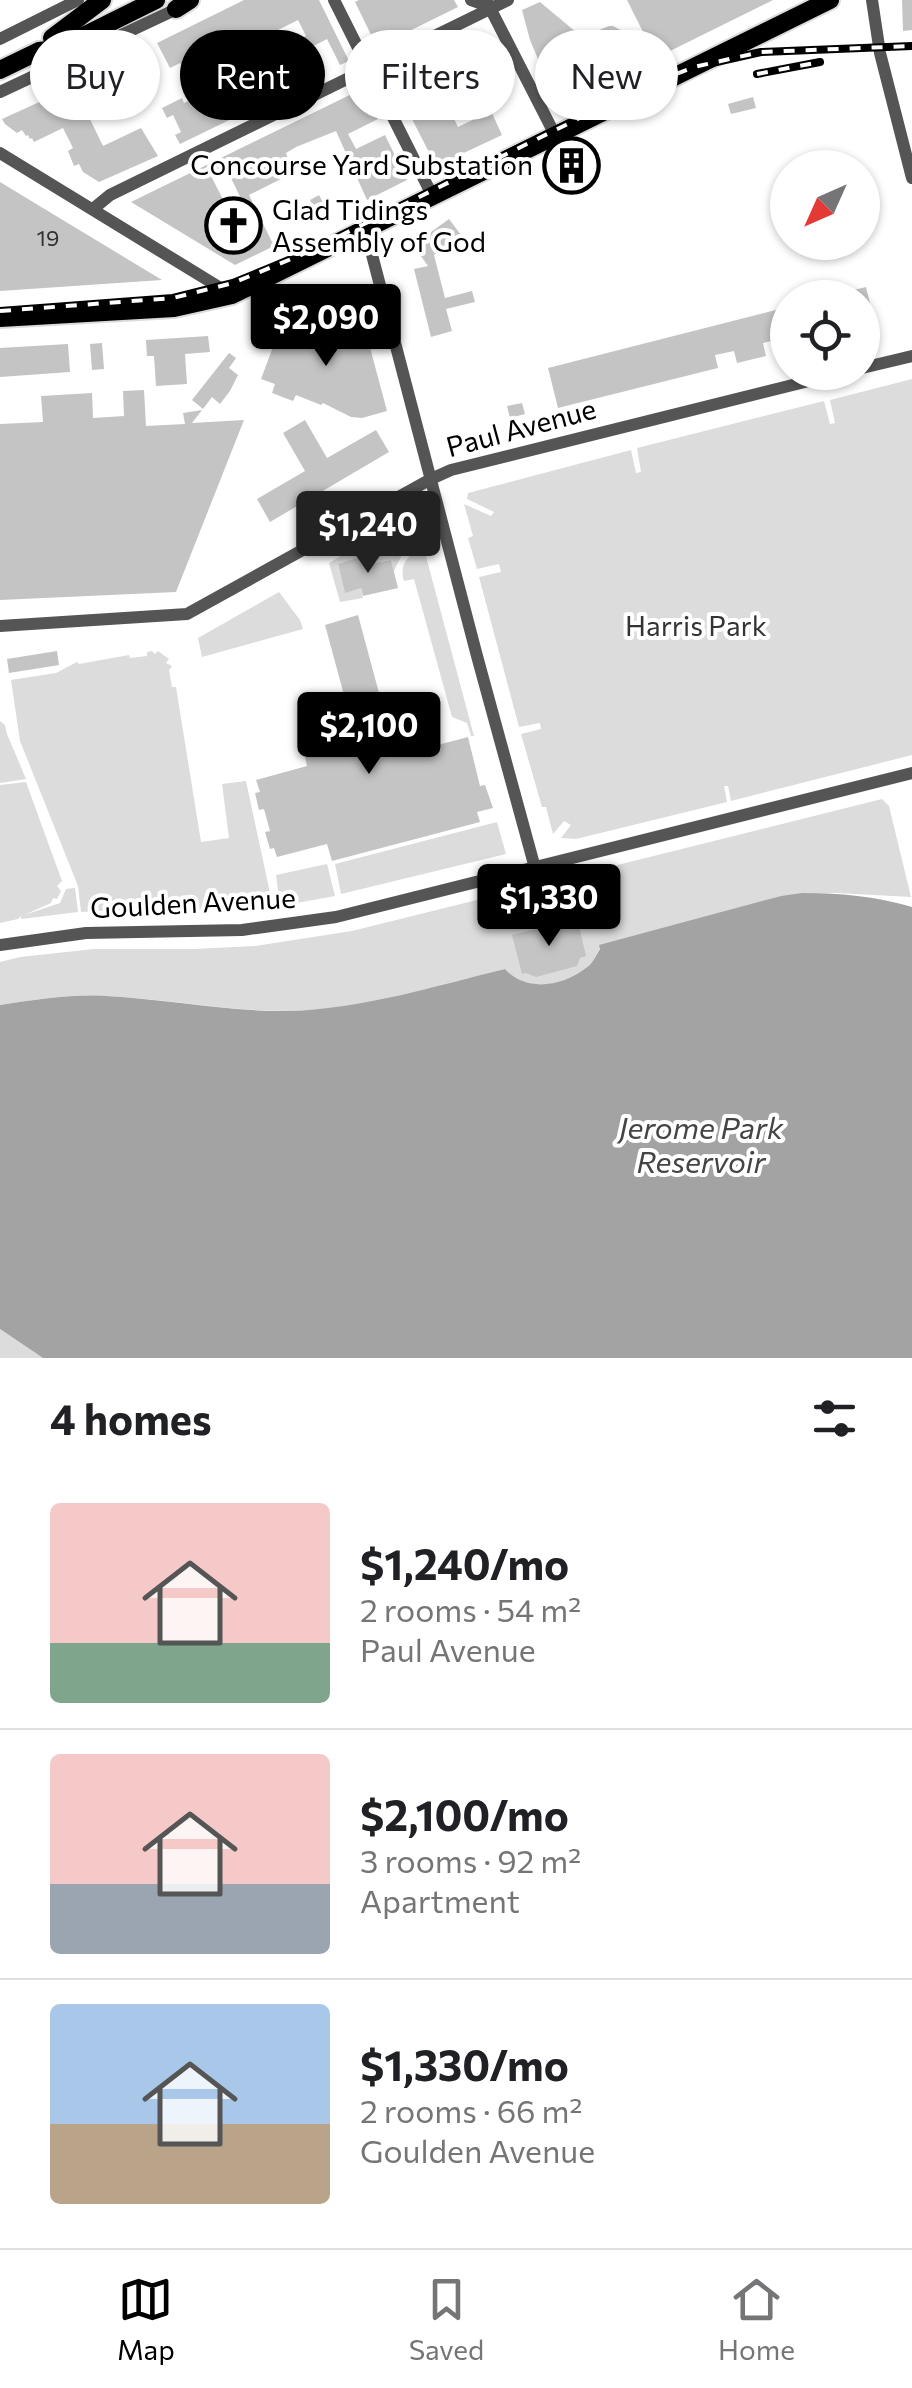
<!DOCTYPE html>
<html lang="en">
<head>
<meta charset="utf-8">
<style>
  body { margin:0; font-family:Commissioner,sans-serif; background:#f6f6f6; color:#202124; height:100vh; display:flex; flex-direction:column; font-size:38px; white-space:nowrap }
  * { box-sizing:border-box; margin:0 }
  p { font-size:32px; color:#757577 }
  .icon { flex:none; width:55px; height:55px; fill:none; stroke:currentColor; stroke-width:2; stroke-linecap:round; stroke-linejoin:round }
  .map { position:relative; height:1358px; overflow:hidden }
  .details { display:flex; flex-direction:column; background:#fff; flex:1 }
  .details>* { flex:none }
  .top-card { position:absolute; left:30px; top:30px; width:852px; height:90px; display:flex; gap:20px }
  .needle { width:65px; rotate:225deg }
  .controls { position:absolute; left:770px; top:150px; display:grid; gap:20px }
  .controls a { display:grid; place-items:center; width:110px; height:110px; border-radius:50%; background:#fff; box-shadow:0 2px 8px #0004; font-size:50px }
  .price { position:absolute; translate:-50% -85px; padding:0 22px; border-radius:10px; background:#000; color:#fff; font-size:32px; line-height:65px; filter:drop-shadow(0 2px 5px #0008) }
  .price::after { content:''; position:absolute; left:50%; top:60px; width:30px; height:22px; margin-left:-15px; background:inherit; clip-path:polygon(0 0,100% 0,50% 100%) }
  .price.on { background:#222; color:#fff }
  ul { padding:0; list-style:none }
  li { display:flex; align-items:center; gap:30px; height:250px; padding:0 50px }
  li+li { border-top:2px solid #e0e0e0 }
  li span { display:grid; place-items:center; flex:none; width:280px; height:200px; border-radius:10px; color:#555 }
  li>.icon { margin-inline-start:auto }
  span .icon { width:120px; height:120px; fill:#fffc; stroke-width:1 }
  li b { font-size:42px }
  h2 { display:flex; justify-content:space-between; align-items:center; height:120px; padding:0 50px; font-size:42px }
  .pill { padding:0 35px; border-radius:45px; background:#fff; box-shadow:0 2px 8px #0004; font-size:35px; line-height:90px }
  .pill.on { background:#000; color:#fff }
  .tab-bar { display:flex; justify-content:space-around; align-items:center; height:140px; border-top:2px solid #e0e0e0; background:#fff; font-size:28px; color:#757577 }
  .tab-bar a { display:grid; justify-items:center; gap:5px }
  .tab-bar .on { color:#000 }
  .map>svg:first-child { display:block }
  .green { fill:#dcdcdc }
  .water { fill:#a3a3a3 }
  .building { fill:#c4c4c4; fill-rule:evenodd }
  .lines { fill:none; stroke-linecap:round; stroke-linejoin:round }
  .major-casing { stroke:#dbdbdb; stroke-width:22 }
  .minor { stroke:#555; stroke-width:12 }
  .major { stroke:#000; stroke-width:18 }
  .rail-casing { stroke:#000; stroke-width:8 }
  .rail { stroke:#fff; stroke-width:4; stroke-dasharray:11; stroke-linecap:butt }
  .labels { text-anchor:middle; stroke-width:8; stroke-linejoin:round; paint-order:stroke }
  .number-label { font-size:22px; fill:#313131 }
  .poi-label { font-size:28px; fill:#000; stroke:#fff; text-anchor:end }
  .street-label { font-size:28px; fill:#000; stroke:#fff }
  .park-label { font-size:28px; fill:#333; stroke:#fff }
  .water-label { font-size:30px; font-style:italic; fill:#444; stroke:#fff }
</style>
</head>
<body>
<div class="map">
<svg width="912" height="1358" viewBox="0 0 912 1358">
  <rect width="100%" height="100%" fill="#fff"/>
  <g class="green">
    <polygon points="912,379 912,755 731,801 728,786 724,786 727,802 576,839 561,838 571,825 564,821 553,834 546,807 542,807 521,734 541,729 540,723 519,727 479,577 501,572 499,564 477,569 468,538 473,536 464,504 491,516 494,512 467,499 468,493 631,450 636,473 641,472 637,448 824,401 830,424 835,423 830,400"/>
    <path d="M411 515 416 518 422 542C405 548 400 556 394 572L391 560 374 563 338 565 345 592 361 588 363 598 340 602 329 563Z"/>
    <path d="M424 549 474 736H471L467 723 452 717 414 579 404 581C399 564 408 554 424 549Z"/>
    <polygon points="279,592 300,620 303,629 202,657 198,638"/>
    <path d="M152 651 155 654 158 651 169 659 166 663 172 666 169 670 172 687H176L201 842 229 838 222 784 246 781 273 907C209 913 145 908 81 912L78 886 20 741 11 680 56 673 77 662 79 664 129 655 130 658 147 656V652Z"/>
    <polygon points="0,721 5,725 7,734 26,779 0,783"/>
    <polygon points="26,782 62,881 57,886 61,891 57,899 53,898 51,903 24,915 60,903 66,889 75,888 78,912 21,919 21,916 18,919 0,923 0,785"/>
    <path d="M882 799 889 806 911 897 836 893 781 896 600 948C596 955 593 964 587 968 562 987 526 993 505 969 434 986 362 1010 288 1011 227 1011 167 999 106 996 71 994 35 1000 0 1005V962L20 957 94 949H194L255 946 352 931Z"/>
    <polygon points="497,822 506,854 341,894 335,864"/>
    <polygon points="327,864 335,896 280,906 276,875"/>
    <polygon points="0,1329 43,1358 0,1358"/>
  </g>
  <path class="water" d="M802 893C840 893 875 896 912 907V1358H43L0 1329V1005C35 1000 71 994 106 996 167 999 228 1012 289 1011 362 1009 435 986 505 969 526 993 563 986 586 968 593 964 596 955 600 949L599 945 781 896Z"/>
  <g class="building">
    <path d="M244 0H319L349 61 340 65 327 39 304 51 303 48 317 78 294 88 291 81 268 92 246 46 188 75 180 63 170 68 157 43ZM298 20 306 36 298 40 301 45 293 49 296 55 268 69 254 42Z"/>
    <polygon points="359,0 454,0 458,7 377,47 355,2"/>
    <polygon points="627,0 773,0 573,99 550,53 538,59 530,40 522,10 540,2 582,37 609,26 613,26 650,46"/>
    <polygon points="902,0 912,0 912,30 903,31"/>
    <polygon points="473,36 498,66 502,75 479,87 470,70 423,93 433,111 447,104 458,127 491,111 502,135 436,166 390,76"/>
    <polygon points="132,55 140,71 129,76 135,90 125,95 113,72 126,66 123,59"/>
    <polygon points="231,76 248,111 180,144 175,135 181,132 173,115 167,118 162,108 182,98 184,103 224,84 222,81"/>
    <polygon points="92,78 104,102 86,111 103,146 141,128 158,156 99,182 83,172 79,164 74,166 68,151 73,148 63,128 34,142 32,138 30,139 28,135 26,136 22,130 17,133 5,124 2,119"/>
    <path d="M360 90 364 92 378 119 348 134 356 149 385 135 407 180 367 200 336 131 296 147 286 153 292 170 280 176 281 179 249 195 274 246 235 265 131 202ZM226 168 260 237 246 244 211 176Z"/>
    <polygon points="753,97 756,108 731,114 728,104"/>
    <polygon points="584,150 592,165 560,180 553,166"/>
    <polygon points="0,182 76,228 162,280 0,291"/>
    <polygon points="319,195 331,218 321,223 310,200"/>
    <polygon points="449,219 461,235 434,255 445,298 472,291 475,302 446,309 452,331 431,337 414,269 428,266 413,245"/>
    <polygon points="866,287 873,315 862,318 862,298 839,298 838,294"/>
    <polygon points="788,307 788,337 763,343 766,356 737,363 734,351 715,355 718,368 558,408 548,368"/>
    <polygon points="305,316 368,340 387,411 362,418 351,417 323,403 321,405 296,395 293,401 272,393 275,384 261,379 273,347"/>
    <polygon points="208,336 210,352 185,354 187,384 156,386 154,356 147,356 146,340"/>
    <polygon points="102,343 104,369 92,370 90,344"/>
    <polygon points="68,344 70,372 0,377 0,348"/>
    <polygon points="229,353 236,358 229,368 238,375 230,391 220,404 212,397 203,409 192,400"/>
    <polygon points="144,390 146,426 185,424 183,413 202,410 192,423 244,420 176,592 0,600 0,424 43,422 41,396 92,393 93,418 124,416 123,391"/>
    <polygon points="522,403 525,414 510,418 507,406"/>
    <polygon points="305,420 327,458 376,430 389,452 270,522 257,499 305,471 283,433"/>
    <polygon points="371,554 374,563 391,560 398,588 363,596 361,588 345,593 338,564"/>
    <polygon points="358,615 396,756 468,737 480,786 485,785 493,808 477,812 480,822 332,861 327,844 277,857 274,848 270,849 265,832 270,831 264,809 259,810 255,793 260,792 256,780 307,766 305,757 357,743 325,625"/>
    <polygon points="57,651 59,665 9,673 7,659"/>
    <polygon points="565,922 574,926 579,926 586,956 580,958 577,966 536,977 526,973 522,974 512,935"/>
  </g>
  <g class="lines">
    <defs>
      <g id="major">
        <polyline points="176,9 190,0"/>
        <polyline points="52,38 102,0"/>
        <polyline points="0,70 39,51 57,49 156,0"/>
        <polyline points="0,318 174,308 232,295 830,0"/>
      </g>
    </defs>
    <use href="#major" class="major-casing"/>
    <g class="minor">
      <polyline points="334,0 432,195"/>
      <polyline points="471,0 491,7"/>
      <polyline points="486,0 555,135"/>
      <polyline points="872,0 880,53 912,178"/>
      <polyline points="0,39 78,0"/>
      <polyline points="0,92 183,6"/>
      <polyline points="0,153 232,295"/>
      <polyline points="93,209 110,195 508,0"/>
      <polyline points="365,228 477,656 535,868"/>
      <polyline points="862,368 912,356"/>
      <polyline points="0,626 187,614 431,479 451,470 845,372"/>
      <polyline points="0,945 86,933 242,930 336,917 912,773"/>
    </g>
    <use href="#major" class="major"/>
    <defs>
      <g id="rail">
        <polyline points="757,74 820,62"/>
        <polyline points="0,311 173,298 233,283 301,255 645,86 694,67 761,52 912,46"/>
      </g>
    </defs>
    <use href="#rail" class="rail-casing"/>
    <use href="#rail" class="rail"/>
  </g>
  <defs>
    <symbol id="building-ring" viewBox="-11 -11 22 22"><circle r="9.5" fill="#fff" stroke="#000" stroke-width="1.5"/><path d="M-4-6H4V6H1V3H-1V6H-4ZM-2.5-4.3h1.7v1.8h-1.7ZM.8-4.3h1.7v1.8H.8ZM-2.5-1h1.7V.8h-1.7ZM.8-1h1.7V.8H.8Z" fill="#000"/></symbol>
    <symbol id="church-ring" viewBox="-11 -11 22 22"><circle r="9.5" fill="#fff" stroke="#000" stroke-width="1.5"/><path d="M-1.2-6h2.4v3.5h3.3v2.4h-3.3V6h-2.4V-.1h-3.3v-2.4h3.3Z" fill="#000"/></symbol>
  </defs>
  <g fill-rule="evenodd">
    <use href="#building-ring" x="540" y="134" width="63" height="63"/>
    <use href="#church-ring" x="202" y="194" width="63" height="63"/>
  </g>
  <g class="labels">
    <g class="number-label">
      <text x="48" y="246">19</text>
    </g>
    <g class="poi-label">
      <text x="533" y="175">Concourse Yard Substation</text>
      <text x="272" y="220" text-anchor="start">Glad Tidings<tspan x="272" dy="32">Assembly of God</tspan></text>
    </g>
    <g class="street-label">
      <text transform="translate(521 428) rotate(-15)" y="10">Paul Avenue</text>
      <text transform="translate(193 903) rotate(-3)" y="10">Goulden Avenue</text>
    </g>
    <g class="park-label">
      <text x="696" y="636">Harris Park</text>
    </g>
    <g class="water-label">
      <text x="701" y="1139">Jerome Park<tspan x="701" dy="34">Reservoir</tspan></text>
    </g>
  </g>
</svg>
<div class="controls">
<a><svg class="needle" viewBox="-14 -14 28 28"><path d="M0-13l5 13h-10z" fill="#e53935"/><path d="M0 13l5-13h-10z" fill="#757577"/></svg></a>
<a><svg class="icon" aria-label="locate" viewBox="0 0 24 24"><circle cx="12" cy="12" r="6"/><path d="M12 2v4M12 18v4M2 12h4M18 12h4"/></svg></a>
</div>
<b class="price" style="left:326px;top:369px">$2,090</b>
<b class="price on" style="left:368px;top:576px">$1,240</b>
<b class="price" style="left:369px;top:777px">$2,100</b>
<b class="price" style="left:549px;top:949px">$1,330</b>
<div class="top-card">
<a class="pill">Buy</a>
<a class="pill on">Rent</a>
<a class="pill">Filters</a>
<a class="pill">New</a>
</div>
</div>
<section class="details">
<h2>4 homes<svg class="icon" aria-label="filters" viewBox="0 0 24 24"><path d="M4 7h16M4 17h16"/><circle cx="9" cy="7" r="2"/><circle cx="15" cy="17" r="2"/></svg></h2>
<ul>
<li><span style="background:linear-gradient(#f6c9c9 70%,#7fa58c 0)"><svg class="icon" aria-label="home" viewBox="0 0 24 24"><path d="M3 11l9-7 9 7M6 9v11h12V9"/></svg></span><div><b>$1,240/mo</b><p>2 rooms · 54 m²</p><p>Paul Avenue</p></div></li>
<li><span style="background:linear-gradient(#f6c9c9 65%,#9aa5b1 0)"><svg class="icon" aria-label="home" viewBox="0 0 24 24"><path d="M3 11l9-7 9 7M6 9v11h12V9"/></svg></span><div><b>$2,100/mo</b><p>3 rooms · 92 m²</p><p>Apartment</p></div></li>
<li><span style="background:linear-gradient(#a9c7e8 60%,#b9a48a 0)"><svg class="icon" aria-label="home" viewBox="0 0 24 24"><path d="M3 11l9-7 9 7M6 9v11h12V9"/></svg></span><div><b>$1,330/mo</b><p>2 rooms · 66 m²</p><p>Goulden Avenue</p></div></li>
</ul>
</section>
<nav class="tab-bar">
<a class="on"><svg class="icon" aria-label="map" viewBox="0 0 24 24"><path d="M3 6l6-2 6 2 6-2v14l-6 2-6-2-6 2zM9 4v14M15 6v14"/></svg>Map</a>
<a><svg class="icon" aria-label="saved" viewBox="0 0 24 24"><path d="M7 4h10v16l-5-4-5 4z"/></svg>Saved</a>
<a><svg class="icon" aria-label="home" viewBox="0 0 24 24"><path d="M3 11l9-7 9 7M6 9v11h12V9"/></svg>Home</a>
</nav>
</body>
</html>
